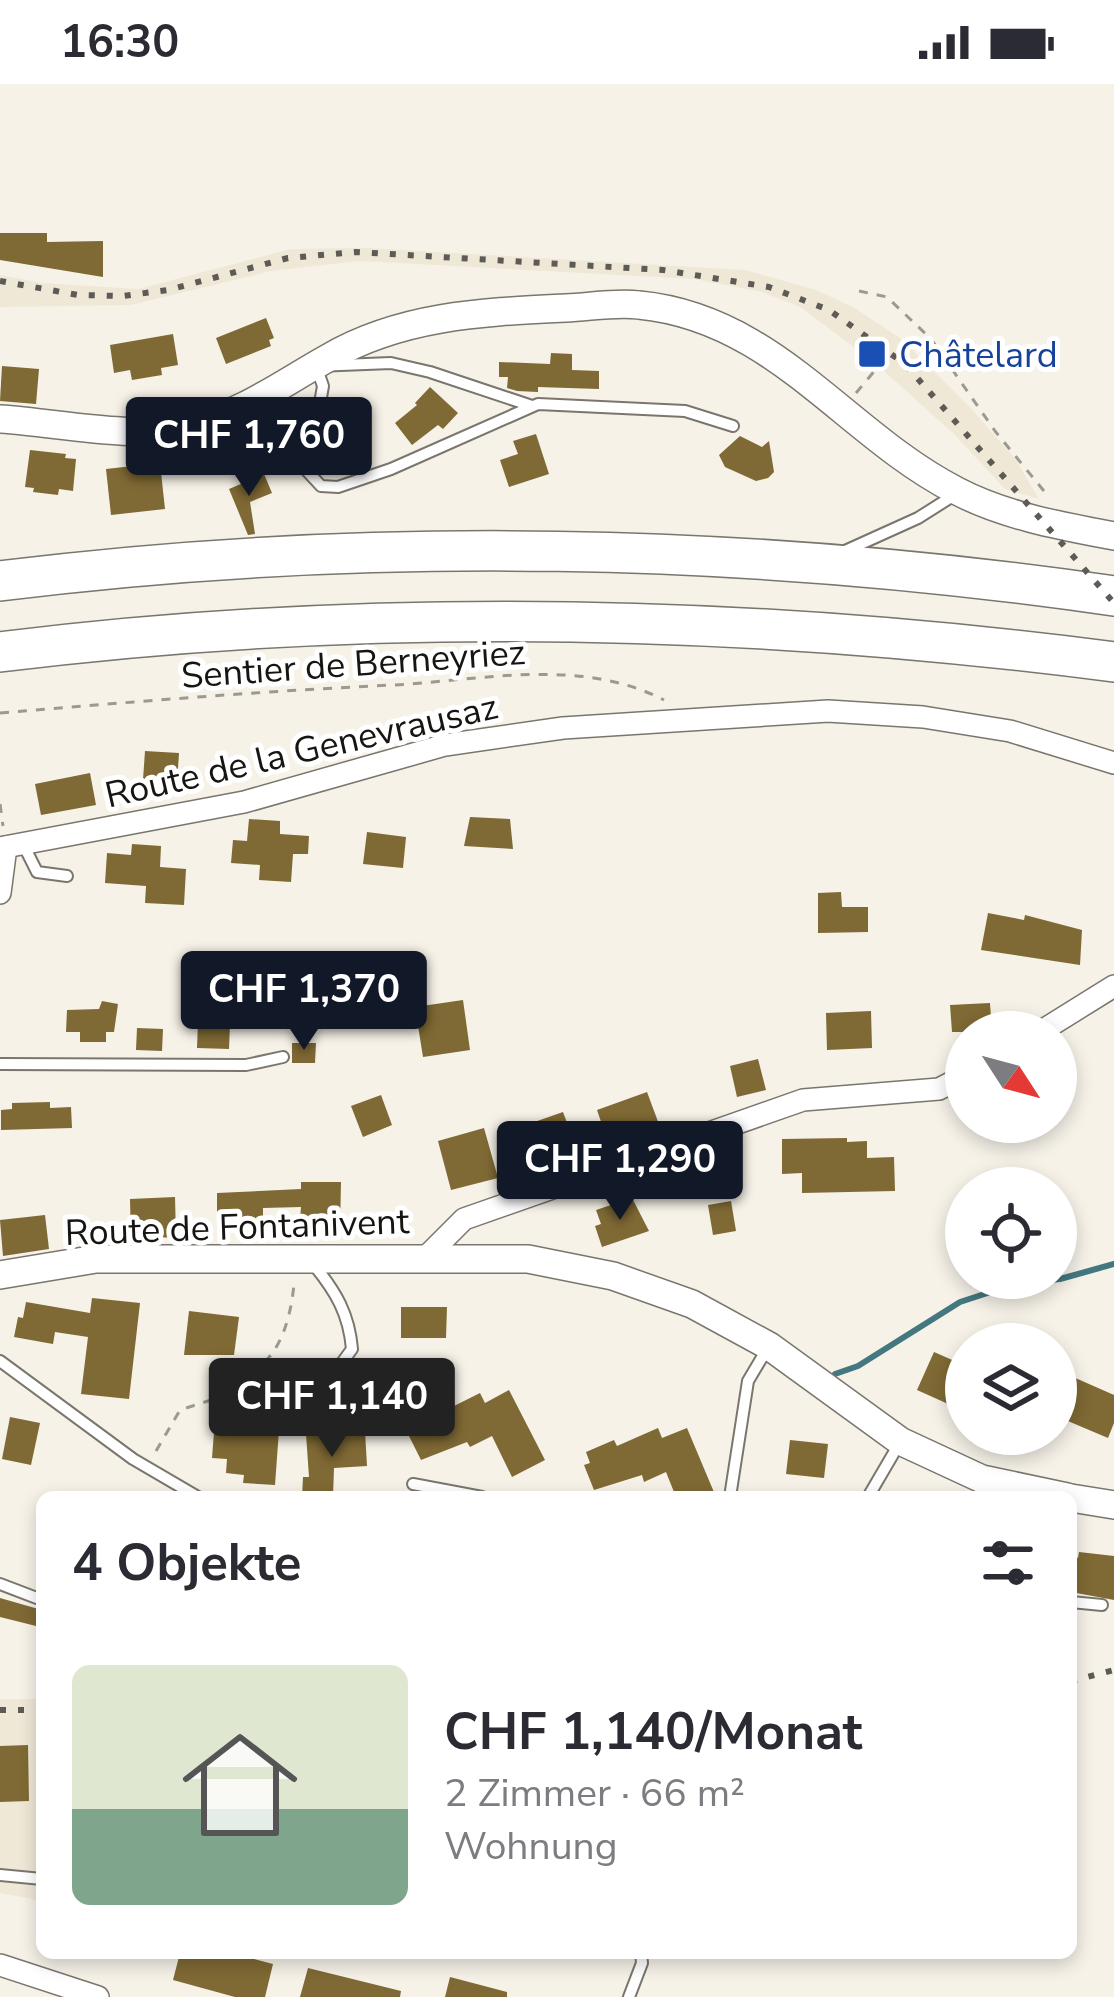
<!DOCTYPE html>
<html lang="de">
<head>
<meta charset="utf-8">
<style>
  body { margin:0; font-family:"Nunito Sans",sans-serif; background:#f2f2f3; color:#2b2b33; height:100vh; display:flex; flex-direction:column; font-size:45px; white-space:nowrap }
  * { box-sizing:border-box; margin:0 }
  p { font-size:39px; color:#7c7c81 }
  .icon { flex:none; width:66px; height:66px; fill:none; stroke:currentColor; stroke-width:2; stroke-linecap:round; stroke-linejoin:round }
  .map { position:relative; flex:1; overflow:hidden }
  .side { position:absolute; left:36px; top:1407px; width:1041px; height:468px; display:flex; flex-direction:column; background:#fff; border-radius:18px; box-shadow:0 6px 18px #0003 }
  .side>* { flex:none }
  .needle { width:78px; rotate:126deg }
  .fabs { position:absolute; left:945px; top:927px; display:grid; gap:24px }
  .fabs a { display:grid; place-items:center; width:132px; height:132px; border-radius:50%; background:#fff; box-shadow:0 6px 18px #0003; font-size:60px }
  .price { position:absolute; translate:-50% -102px; padding:0 27px; border-radius:12px; background:#111827; color:#fff; font-size:39px; line-height:78px; filter:drop-shadow(0 3px 6px #0008) }
  .price::after { content:''; position:absolute; left:50%; top:72px; width:36px; height:27px; margin-left:-18px; background:inherit; clip-path:polygon(0 0,100% 0,50% 100%) }
  .price.active { background:#222; color:#fff }
  ul { padding:0; list-style:none }
  li { display:flex; align-items:center; gap:36px; height:300px; padding:0 36px }
  li span { display:grid; place-items:center; flex:none; width:336px; height:240px; border-radius:18px; color:#555 }
  li>.icon { margin-inline-start:auto }
  span .icon { width:144px; height:144px; fill:#fffc; stroke-width:1 }
  li b { font-size:51px }
  h2 { display:flex; justify-content:space-between; align-items:center; height:144px; padding:0 36px; font-size:51px }
  .status { display:flex; justify-content:space-between; align-items:center; height:84px; padding:0 60px; background:#fff; direction:ltr }
  .status svg { height:33px; fill:currentColor }
  .map>svg:first-child { display:block }
  .built { fill:#efe8d7 }
  .lines { fill:none; stroke-linecap:round; stroke-linejoin:round }
  .stream { stroke:#447881; stroke-width:6 }
  .building { fill:#7f6934 }
  .service-casing { stroke:#7a766e; stroke-width:14 }
  .minor-casing { stroke:#7a766e; stroke-width:24 }
  .tertiary-casing { stroke:#7a766e; stroke-width:30 }
  .motorway-casing { stroke:#7a766e; stroke-width:42 }
  .path { stroke:#9c9992; stroke-width:3; stroke-dasharray:9 9; stroke-linecap:butt }
  .service { stroke:#fff; stroke-width:10 }
  .minor { stroke:#fff; stroke-width:21 }
  .tertiary { stroke:#fff; stroke-width:27 }
  .motorway { stroke:#fff; stroke-width:39 }
  .rail { stroke:#5d5b56; stroke-width:6; stroke-dasharray:6 12; stroke-linecap:butt }
  .transit-dot { fill:#1a4fb4; stroke:#fff; stroke-width:4.5 }
  .labels { text-anchor:middle; stroke-width:10; stroke-linejoin:round; paint-order:stroke }
  .transit-label { font-size:36px; fill:#164399; stroke:#fff; text-anchor:start }
  .street-label { font-size:36px; fill:#161512; stroke:#fff }
</style>
</head>
<body>
<div class="status"><b>16:30</b><svg viewBox="0 0 49 12"><path d="M0 12V9h3v3zM5 12V6h3v6zM10 12V3h3v9zM15 12V0h3v12zM26 1h20v11H26zM47 4h2v5h-2z"/></svg></div>
<div class="map">
<svg width="1114" height="1913" viewBox="0 0 1114 1913">
  <rect width="100%" height="100%" fill="#f6f2e8"/>
  <g class="built">
    <polygon points="367,164 745,186 816,206 853,223 900,254 969,322 1016,376 1039,415 1005,405 954,350 875,279 800,223 762,208 694,195 359,177 271,187 131,221 0,223 0,191 42,199 138,205 291,165"/>
    <polygon points="0,1615 42,1615 42,1817 0,1809"/>
  </g>
  <g class="lines">
    <polyline class="stream" points="835,1290 858,1282 960,1218 1015,1200 1060,1195 1114,1180"/>
  </g>
  <g class="building">
    <polygon points="0,149 47,149 47,158 103,157 103,193 0,176"/>
    <polygon points="266,234 274,254 269,256 271,262 226,280 216,254"/>
    <polygon points="173,250 178,281 161,284 162,291 132,296 130,286 114,289 110,261"/>
    <polygon points="551,269 572,270 572,286 599,287 599,305 538,303 538,308 517,307 507,304 508,293 499,293 499,278 550,280"/>
    <polygon points="2,282 39,285 36,320 0,317"/>
    <polygon points="430,303 458,329 443,345 438,341 412,361 395,339 417,321 415,319"/>
    <polygon points="536,350 549,390 509,403 500,376 518,370 513,357"/>
    <polygon points="740,352 762,363 769,357 774,388 768,394 756,397 725,383 719,371"/>
    <polygon points="30,366 66,370 65,374 76,375 73,407 59,405 58,411 33,408 34,404 25,403"/>
    <polygon points="160,379 165,425 111,431 106,385"/>
    <polygon points="264,390 272,409 250,418 255,450 248,451 229,405"/>
    <polygon points="145,667 179,669 177,699 143,696"/>
    <polygon points="90,689 96,721 41,731 35,700"/>
    <polygon points="470,733 510,735 513,765 464,762"/>
    <polygon points="249,735 280,737 280,750 309,752 308,770 293,770 291,798 259,796 260,781 231,779 233,756 247,757"/>
    <polygon points="367,748 406,753 403,784 363,780"/>
    <polygon points="132,760 161,762 160,783 186,785 184,821 145,819 146,802 105,799 107,769 131,771"/>
    <polygon points="841,808 842,823 868,823 868,848 818,849 818,809"/>
    <polygon points="988,829 1024,836 1025,831 1082,846 1080,881 981,866"/>
    <polygon points="263,885 308,887 307,925 262,924"/>
    <polygon points="463,916 470,966 423,973 415,923"/>
    <polygon points="102,917 118,920 114,948 106,948 106,958 80,958 80,948 66,948 67,926 99,925"/>
    <polygon points="990,919 992,948 952,948 950,921"/>
    <polygon points="871,927 872,964 827,966 826,929"/>
    <polygon points="198,938 230,940 229,965 197,964"/>
    <polygon points="137,944 163,945 162,967 136,966"/>
    <polygon points="292,959 316,959 315,979 292,979"/>
    <polygon points="758,975 766,1006 737,1013 730,982"/>
    <polygon points="647,1008 660,1043 609,1061 597,1026"/>
    <polygon points="381,1011 392,1041 363,1053 351,1022"/>
    <polygon points="50,1018 50,1024 71,1023 72,1044 1,1046 1,1026 12,1025 12,1019"/>
    <polygon points="563,1028 575,1060 531,1076 520,1043"/>
    <polygon points="484,1044 498,1094 451,1106 438,1057"/>
    <polygon points="847,1054 847,1058 867,1057 867,1074 894,1073 895,1107 802,1109 802,1089 782,1090 782,1055"/>
    <polygon points="301,1098 341,1098 340,1146 323,1145 323,1134 300,1134 301,1123 263,1124 263,1137 217,1138 217,1109 301,1105"/>
    <polygon points="175,1113 176,1153 131,1155 130,1115"/>
    <polygon points="632,1114 649,1147 602,1163 595,1142 601,1140 596,1126"/>
    <polygon points="731,1117 736,1147 713,1151 708,1121"/>
    <polygon points="45,1131 49,1165 3,1172 0,1136"/>
    <polygon points="92,1214 140,1219 129,1315 81,1310 88,1253 55,1248 53,1260 14,1253 18,1233 23,1234 26,1218 90,1229"/>
    <polygon points="401,1223 447,1223 446,1254 401,1254"/>
    <polygon points="189,1227 239,1233 234,1271 184,1271"/>
    <polygon points="934,1268 966,1282 966,1328 917,1306"/>
    <polygon points="1064,1289 1114,1311 1114,1339 1108,1354 1056,1332 1056,1308"/>
    <polygon points="509,1306 545,1376 512,1393 492,1352 470,1363 467,1358 421,1376 409,1352 415,1349 410,1338 437,1324 440,1329 480,1309 485,1319"/>
    <polygon points="262,1331 280,1332 275,1401 243,1399 244,1391 226,1389 227,1375 212,1374 214,1348 225,1348 226,1338 244,1339 245,1332"/>
    <polygon points="10,1333 40,1339 31,1381 2,1375"/>
    <polygon points="658,1344 662,1354 687,1344 716,1413 676,1413 666,1388 644,1398 642,1391 594,1406 584,1381 590,1379 586,1368 614,1356 617,1362"/>
    <polygon points="365,1347 367,1382 334,1384 333,1413 302,1413 303,1393 309,1393 306,1350"/>
    <polygon points="790,1356 828,1360 824,1394 786,1390"/>
    <polygon points="1079,1468 1114,1472 1114,1516 1071,1508 1071,1473 1078,1474"/>
    <polygon points="0,1514 42,1526 40,1543 0,1533"/>
    <polygon points="28,1661 29,1717 0,1718 0,1662"/>
    <polygon points="180,1869 232,1869 273,1880 265,1913 235,1913 173,1896"/>
    <polygon points="308,1884 401,1907 400,1913 300,1913"/>
    <polygon points="450,1893 507,1908 507,1913 445,1913"/>
  </g>
  <g class="lines">
    <defs>
      <g id="service">
        <polyline points="532,322 430,288 391,279 316,282 323,302 308,388 321,402 338,403 391,385 538,320 685,327 733,342"/>
        <polyline points="845,467 918,434 956,410"/>
        <polyline points="23,760 37,788 67,792"/>
        <polyline points="0,980 246,981 283,973"/>
        <polyline points="0,1277 133,1375 198,1413"/>
        <path d="M312 1338 309 1324 352 1265C349 1230 336 1208 314 1181"/>
        <polyline points="413,1400 482,1413"/>
        <polyline points="730,1413 748,1297 767,1265"/>
        <polyline points="868,1413 899,1360"/>
        <polyline points="0,1500 42,1516"/>
        <polyline points="1071,1518 1102,1521"/>
        <polyline points="0,1791 42,1795"/>
        <polyline points="629,1913 642,1879 641,1869"/>
      </g>
      <g id="minor">
        <polyline points="0,764 244,718 445,661 563,644 828,627 923,633 1010,647 1114,679"/>
        <polyline points="0,809 6,763"/>
        <polyline points="1040,948 1114,902"/>
        <polyline points="426,1173 464,1135 803,1016 939,1005 966,991"/>
        <polyline points="0,1881 98,1913"/>
      </g>
      <g id="tertiary">
        <path d="M0 335C62 339 128 356 190 342 242 330 283 299 328 274 402 231 484 228 566 224 590 223 616 218 639 221 775 234 845 350 957 407 1005 432 1061 442 1114 452"/>
        <polyline points="0,1191 96,1175 528,1175 613,1192 692,1220 769,1262 900,1357 982,1395 1067,1413"/>
        <polyline points="1071,1414 1114,1421"/>
      </g>
      <g id="motorway">
        <path d="M0 497C369 451 747 459 1114 512"/>
        <path d="M0 568C370 522 744 530 1114 578"/>
      </g>
    </defs>
    <use href="#service" class="service-casing"/>
    <use href="#minor" class="minor-casing"/>
    <use href="#tertiary" class="tertiary-casing"/>
    <use href="#motorway" class="motorway-casing"/>
    <g class="path">
      <polyline points="859,207 887,213 931,255 995,347 1048,412"/>
      <polyline points="856,309 882,278"/>
      <path d="M0 629C131 618 262 607 394 601 484 596 580 573 664 616"/>
      <polyline points="0,720 3,742"/>
      <path d="M156 1367 180 1326 214 1315 215 1297 224 1284 241 1290C279 1283 291 1233 294 1200"/>
      <polyline points="383,1413 404,1410"/>
    </g>
    <use href="#service" class="service"/>
    <use href="#minor" class="minor"/>
    <use href="#tertiary" class="tertiary"/>
    <use href="#motorway" class="motorway"/>
    <g class="rail">
      <polyline points="0,197 78,211 123,212 168,206 288,174 356,168 663,186 769,203 829,226 905,280 1114,519"/>
      <polyline points="1071,1597 1114,1586"/>
      <polyline points="0,1626 42,1626"/>
    </g>
  </g>
  <rect class="transit-dot" x="857" y="255" width="30" height="30" rx="6"/>
  <g class="labels">
    <g class="transit-label">
      <text x="899" y="283">Châtelard</text>
    </g>
    <g class="street-label">
      <text transform="translate(353 579) rotate(-4)" y="13">Sentier de Berneyriez</text>
      <text transform="translate(301 666) rotate(-13)" y="13">Route de la Genevrausaz</text>
      <text transform="translate(237 1142) rotate(-2)" y="13">Route de Fontanivent</text>
    </g>
  </g>
</svg>
<div class="fabs">
<a><svg class="needle" viewBox="-14 -14 28 28"><path d="M0-13l5 13h-10z" fill="#e53935"/><path d="M0 13l5-13h-10z" fill="#7c7c81"/></svg></a>
<a><svg class="icon" aria-label="locate" viewBox="0 0 24 24"><circle cx="12" cy="12" r="6"/><path d="M12 2v4M12 18v4M2 12h4M18 12h4"/></svg></a>
<a><svg class="icon" aria-label="layers" viewBox="0 0 24 24"><path d="M12 4l9 5-9 5-9-5zM3 14l9 5 9-5"/></svg></a>
</div>
<b class="price" style="left:249px;top:415px">CHF 1,760</b>
<b class="price" style="left:304px;top:969px">CHF 1,370</b>
<b class="price" style="left:620px;top:1139px">CHF 1,290</b>
<b class="price active" style="left:332px;top:1376px">CHF 1,140</b>
<section class="side">
<h2>4 Objekte<svg class="icon" aria-label="filters" viewBox="0 0 24 24"><path d="M4 7h16M4 17h16"/><circle cx="9" cy="7" r="2"/><circle cx="15" cy="17" r="2"/></svg></h2>
<ul>
<li><span style="background:linear-gradient(#dfe7d0 60%,#7fa58c 0)"><svg class="icon" aria-label="home" viewBox="0 0 24 24"><path d="M3 11l9-7 9 7M6 9v11h12V9"/></svg></span><div><b>CHF 1,140/Monat</b><p>2 Zimmer · 66 m²</p><p>Wohnung</p></div></li>
</ul>
</section>
</div>
</body>
</html>
